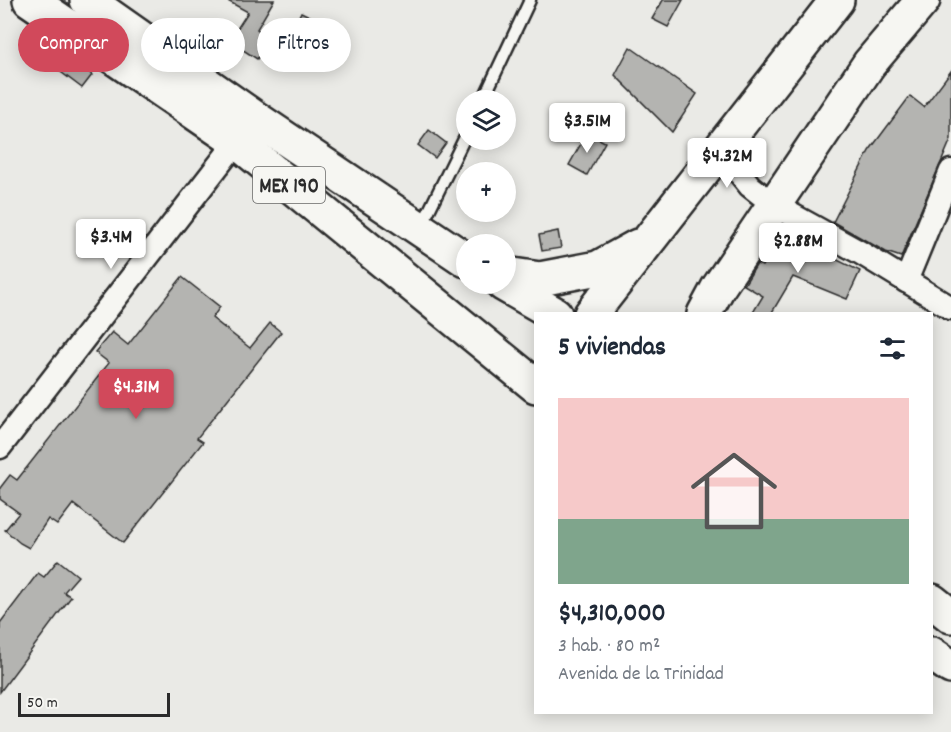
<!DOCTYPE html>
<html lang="es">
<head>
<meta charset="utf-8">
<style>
  body { margin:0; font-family:Dekko,sans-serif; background:#f6f6f7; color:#1f2937; height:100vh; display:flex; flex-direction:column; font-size:22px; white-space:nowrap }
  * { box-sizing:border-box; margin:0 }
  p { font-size:20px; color:#747a83 }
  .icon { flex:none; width:33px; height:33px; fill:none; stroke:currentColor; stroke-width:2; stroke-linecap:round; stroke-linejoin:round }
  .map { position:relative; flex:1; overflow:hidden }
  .side { position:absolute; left:534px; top:312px; width:399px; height:402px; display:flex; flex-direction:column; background:#fff; border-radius:0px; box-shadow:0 3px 15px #0003 }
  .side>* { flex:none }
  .banner { position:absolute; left:18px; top:18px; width:426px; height:54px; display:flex; gap:12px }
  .fabs { position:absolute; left:456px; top:90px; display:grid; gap:12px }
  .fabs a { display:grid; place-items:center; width:60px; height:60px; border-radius:50%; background:#fff; box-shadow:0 3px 15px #0003; font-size:30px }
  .scale { position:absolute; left:18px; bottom:15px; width:152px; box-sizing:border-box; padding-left:6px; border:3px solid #2b2b2b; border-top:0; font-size:16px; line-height:21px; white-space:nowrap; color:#2b2b2b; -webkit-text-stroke:4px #f6f6f2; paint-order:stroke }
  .price { position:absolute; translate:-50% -51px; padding:0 14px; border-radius:6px; background:#fff; color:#222; font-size:20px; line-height:39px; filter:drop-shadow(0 2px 3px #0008) }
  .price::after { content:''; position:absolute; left:50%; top:36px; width:18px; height:14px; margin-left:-9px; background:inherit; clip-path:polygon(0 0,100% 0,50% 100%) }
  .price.active { background:#d1495b; color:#fff }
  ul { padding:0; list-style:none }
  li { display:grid; align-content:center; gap:12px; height:318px; padding:0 24px }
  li+li { border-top:2px solid #e0e1e3 }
  li span { display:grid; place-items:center; height:186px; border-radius:0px; color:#555 }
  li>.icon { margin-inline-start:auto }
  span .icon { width:108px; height:108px; fill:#fffc; stroke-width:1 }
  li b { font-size:26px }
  h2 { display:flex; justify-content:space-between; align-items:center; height:72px; padding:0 24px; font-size:26px }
  .pill { padding:0 21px; border-radius:27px; background:#fff; box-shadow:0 3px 15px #0003; font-size:21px; line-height:54px }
  .pill.active { background:#d1495b; color:#fff }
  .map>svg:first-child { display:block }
  .building { fill:#b4b4b1; stroke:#2b2b2b; stroke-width:1.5 }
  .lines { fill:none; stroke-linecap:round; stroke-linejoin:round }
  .service-casing { stroke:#2b2b2b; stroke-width:15 }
  .minor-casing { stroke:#2b2b2b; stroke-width:27 }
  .primary-casing { stroke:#2b2b2b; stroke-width:38 }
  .trunk-casing { stroke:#2b2b2b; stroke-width:38 }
  .service { stroke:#f6f6f2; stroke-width:10 }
  .minor { stroke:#f6f6f2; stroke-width:22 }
  .primary { stroke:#f6f6f2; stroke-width:33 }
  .trunk { stroke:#f6f6f2; stroke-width:33 }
  .labels { text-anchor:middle; stroke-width:5; stroke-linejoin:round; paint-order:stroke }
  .shield { fill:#f6f6f2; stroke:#686867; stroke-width:1.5 }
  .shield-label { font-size:21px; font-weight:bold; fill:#2b2b2b }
</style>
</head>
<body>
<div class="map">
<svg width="951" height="732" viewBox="0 0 951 732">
  <rect width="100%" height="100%" fill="#eaeae6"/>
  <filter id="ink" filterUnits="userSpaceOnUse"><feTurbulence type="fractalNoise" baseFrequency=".0167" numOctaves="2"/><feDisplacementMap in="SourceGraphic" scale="12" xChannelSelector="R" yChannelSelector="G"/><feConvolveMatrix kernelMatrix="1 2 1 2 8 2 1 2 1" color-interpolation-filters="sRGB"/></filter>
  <g filter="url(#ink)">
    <g class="building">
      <polygon points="226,0 274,0 257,29 271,39 257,59 237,46 241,40 233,35 248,12"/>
      <polygon points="663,0 683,0 668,27 652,19"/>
      <polygon points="301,12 320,21 310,40 292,31"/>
      <polygon points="59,43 92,75 82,88 45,60"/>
      <polygon points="630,47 697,94 672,132 615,75"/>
      <polygon points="951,71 951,139 901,257 886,252 833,222 869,151 910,96 924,107"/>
      <polygon points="429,130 446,143 435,158 418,145"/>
      <polygon points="587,133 605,142 587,175 569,165"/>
      <polygon points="558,231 561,248 542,251 539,235"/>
      <polygon points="776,238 811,247 860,271 847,299 793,277 771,314 752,314 763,296 744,285 757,264 762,266"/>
      <polygon points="182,277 220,307 212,318 250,348 270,323 281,332 197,438 203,442 123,543 73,504 57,525 48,519 29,548 20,543 5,530 19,513 0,499 0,488 10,475 17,480 109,363 95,352 112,332 128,345"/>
      <polygon points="58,560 78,576 64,592 71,597 0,692 0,623 38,573 44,577"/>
    </g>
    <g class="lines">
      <defs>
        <g id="service">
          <polyline points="483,100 530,0"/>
          <polyline points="421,227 466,135"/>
        </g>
        <g id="minor">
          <polyline points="725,142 733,165 750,186 774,205 861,253 951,308"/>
          <polyline points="906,281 951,171"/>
          <polyline points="0,447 245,131"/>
        </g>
        <g id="primary">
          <polyline points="932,601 951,616"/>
          <polyline points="932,654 951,667"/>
        </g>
        <g id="trunk">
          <polyline points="30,0 236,141 536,386"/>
          <polyline points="87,0 255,118 466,260"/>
          <polyline points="506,274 540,279 598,268 638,246"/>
          <polyline points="503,284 555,314"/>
          <polyline points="591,314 837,0"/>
          <polyline points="704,314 718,288 869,64 923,0"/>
        </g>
      </defs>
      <use href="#service" class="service-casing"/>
      <use href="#minor" class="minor-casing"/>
      <use href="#primary" class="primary-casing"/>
      <use href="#trunk" class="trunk-casing"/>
      <use href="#service" class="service"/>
      <use href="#minor" class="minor"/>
      <use href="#primary" class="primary"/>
      <use href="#trunk" class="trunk"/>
    </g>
  </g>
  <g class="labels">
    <rect class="shield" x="253" y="167" width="72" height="36" rx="4.5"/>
    <g class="shield-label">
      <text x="289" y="192">MEX 190</text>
    </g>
  </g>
</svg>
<div class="fabs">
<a><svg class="icon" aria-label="layers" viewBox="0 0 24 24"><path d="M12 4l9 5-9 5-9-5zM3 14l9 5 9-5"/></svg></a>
<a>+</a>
<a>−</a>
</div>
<div class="scale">50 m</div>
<b class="price" style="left:587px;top:154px">$3.51M</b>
<b class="price" style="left:727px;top:189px">$4.32M</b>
<b class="price" style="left:111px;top:270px">$3.4M</b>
<b class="price" style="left:798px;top:274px">$2.88M</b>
<b class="price active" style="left:136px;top:420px">$4.31M</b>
<div class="banner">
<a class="pill active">Comprar</a>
<a class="pill">Alquilar</a>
<a class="pill">Filtros</a>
</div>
<section class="side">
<h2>5 viviendas<svg class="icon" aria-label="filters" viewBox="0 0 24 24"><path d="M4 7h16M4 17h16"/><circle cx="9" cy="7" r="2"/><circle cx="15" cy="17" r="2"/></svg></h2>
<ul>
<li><span style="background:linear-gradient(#f6c9c9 65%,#7fa58c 0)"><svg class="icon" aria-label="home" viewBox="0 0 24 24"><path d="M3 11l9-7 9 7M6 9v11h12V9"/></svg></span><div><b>$4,310,000</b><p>3 hab. · 80 m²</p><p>Avenida de la Trinidad</p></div></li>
</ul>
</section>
</div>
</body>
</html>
